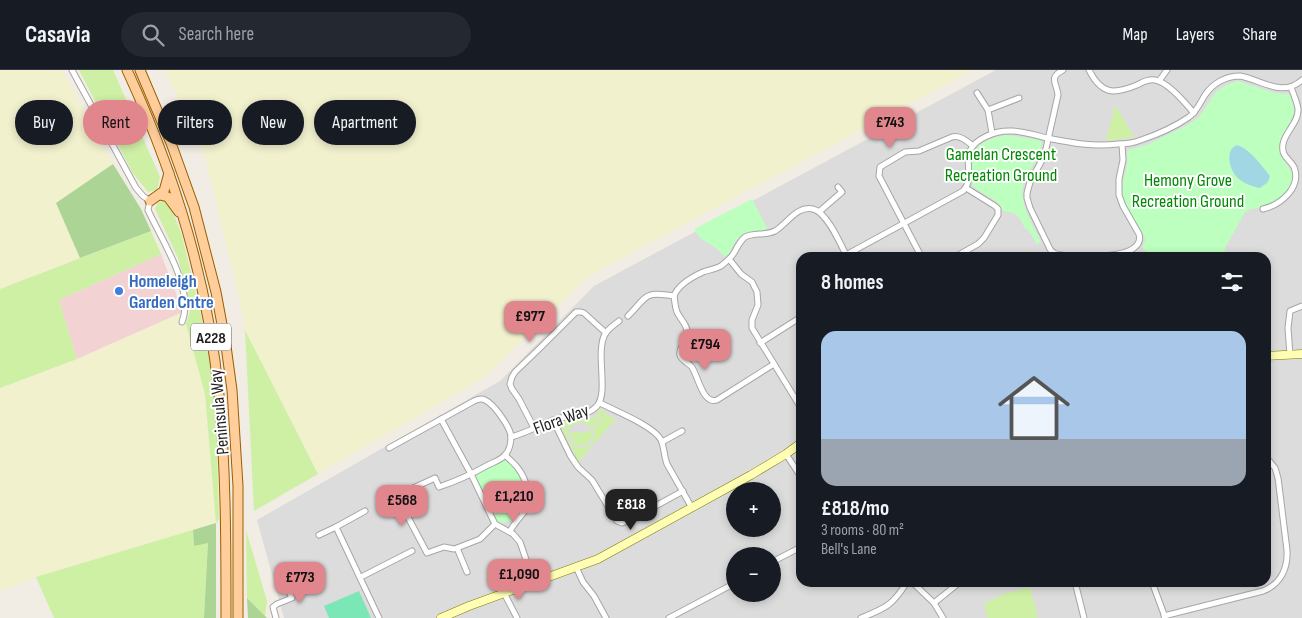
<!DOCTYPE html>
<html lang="en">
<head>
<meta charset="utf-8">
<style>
  body { margin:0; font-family:"Sofia Sans Condensed",sans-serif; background:#242831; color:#f1f3f6; height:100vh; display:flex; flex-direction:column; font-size:19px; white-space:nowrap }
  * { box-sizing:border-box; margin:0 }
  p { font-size:16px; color:#9ea1a6 }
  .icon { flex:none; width:28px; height:28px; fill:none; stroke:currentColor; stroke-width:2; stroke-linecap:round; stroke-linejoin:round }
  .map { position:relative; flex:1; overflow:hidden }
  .drawer { position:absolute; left:796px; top:182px; width:475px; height:335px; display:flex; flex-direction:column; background:#171b24; border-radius:15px; box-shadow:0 2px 8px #0003 }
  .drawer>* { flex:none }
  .hud { position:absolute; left:15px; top:30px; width:475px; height:45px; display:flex; gap:10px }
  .tools { position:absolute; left:726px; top:412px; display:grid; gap:10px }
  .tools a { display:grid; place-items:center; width:55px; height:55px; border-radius:50%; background:#171b24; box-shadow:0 2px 8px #0003; font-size:25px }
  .price { position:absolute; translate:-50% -42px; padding:0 11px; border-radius:10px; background:#e1868d; color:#111; font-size:16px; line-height:32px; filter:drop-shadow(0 1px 2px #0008) }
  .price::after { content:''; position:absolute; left:50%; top:30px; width:15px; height:11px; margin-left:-8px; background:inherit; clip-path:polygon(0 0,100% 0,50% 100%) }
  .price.active { background:#222; color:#fff }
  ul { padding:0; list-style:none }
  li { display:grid; align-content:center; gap:10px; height:265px; padding:0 25px }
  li+li { border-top:1px solid #363941 }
  li span { display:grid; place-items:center; height:155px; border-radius:15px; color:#555 }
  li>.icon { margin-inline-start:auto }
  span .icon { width:90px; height:90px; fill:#fffc; stroke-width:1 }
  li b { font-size:21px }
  h2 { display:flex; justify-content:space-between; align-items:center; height:60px; padding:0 25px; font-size:21px }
  .pill { padding:0 18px; border-radius:22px; background:#171b24; box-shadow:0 2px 8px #0003; font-size:18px; line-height:45px }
  .pill.active { background:#e1868d; color:#111 }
  header { display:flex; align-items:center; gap:30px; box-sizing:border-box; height:70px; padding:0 25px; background:#171b24; border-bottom:1px solid #363941 }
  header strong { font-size:24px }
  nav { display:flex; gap:28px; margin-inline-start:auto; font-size:18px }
  .search { width:350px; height:45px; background:#242831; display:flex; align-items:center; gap:12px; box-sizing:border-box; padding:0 18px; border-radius:28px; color:#9ea1a6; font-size:19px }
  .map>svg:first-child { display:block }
  .residential { fill:#dddcdc; fill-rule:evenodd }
  .commercial { fill:#f3d2d3 }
  .farmland { fill:#f1f1ce }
  .grass { fill:#cef0a5 }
  .forest { fill:#abd495 }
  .park { fill:#bdffbf }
  .pitch { fill:#7be7b7 }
  .water { fill:#a0d7e3 }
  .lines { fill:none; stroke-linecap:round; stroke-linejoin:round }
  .street-casing { stroke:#a6a6a6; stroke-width:7 }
  .secondary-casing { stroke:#767c00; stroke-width:9 }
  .primary-casing { stroke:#9a5e00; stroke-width:11 }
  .street { stroke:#fff; stroke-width:5 }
  .secondary { stroke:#fffeb4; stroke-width:8 }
  .primary { stroke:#ffce9b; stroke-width:9 }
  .shop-dot { fill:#3f7fe0; stroke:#fff; stroke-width:2 }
  .labels { text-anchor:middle; stroke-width:4; stroke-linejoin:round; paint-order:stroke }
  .shield { fill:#fff; stroke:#626262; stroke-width:1 }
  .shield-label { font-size:16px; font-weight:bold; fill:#1f1f1f }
  .park-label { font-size:18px; fill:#018904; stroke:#fff }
  .shop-label { font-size:18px; font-weight:bold; fill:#366cbe; stroke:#fff; text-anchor:start }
  .street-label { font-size:18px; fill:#1f1f1f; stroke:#fff }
</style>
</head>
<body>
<header>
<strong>Casavia</strong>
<div class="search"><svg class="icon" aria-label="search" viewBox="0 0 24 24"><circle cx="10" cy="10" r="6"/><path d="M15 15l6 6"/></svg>Search here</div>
<nav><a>Map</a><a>Layers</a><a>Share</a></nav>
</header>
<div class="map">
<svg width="1302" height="548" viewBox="0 0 1302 548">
  <rect width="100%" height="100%" fill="#f1ece4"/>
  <path class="residential" d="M996 0H1302V548H284L257 450 500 311 594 216ZM801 188H1266V512H801ZM735 421H772V459H735ZM735 486H772V524H735Z"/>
  <polygon class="commercial" points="161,184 183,242 77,289 59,230"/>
  <g class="farmland">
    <polygon points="0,0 62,0 113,94 56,133 80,188 0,219"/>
    <polygon points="165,0 973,0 589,206 488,304 463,320 318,404 245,260 238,224 205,86"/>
    <polygon points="183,242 205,324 216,453 36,507 0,521 0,318 78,289"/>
  </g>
  <g class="grass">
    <polygon points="79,0 113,0 160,107 157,120 148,122 132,102"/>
    <polygon points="1114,37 1117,38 1119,41 1134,67 1107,71 1107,66 1113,46"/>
    <polygon points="163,131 171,137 182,166 209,278 216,338 219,449 216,453 205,324 186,254 191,238 178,188 155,139 158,132"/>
    <polygon points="151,161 161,184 59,230 77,289 0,318 0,219"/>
    <polygon points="245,260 318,404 254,441"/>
    <polygon points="600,339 604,340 598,352 591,358 583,352 574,354 570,359 559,354 564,351 568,352 593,348 596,346 598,341"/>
    <polygon points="605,341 608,345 616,350 612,353 594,374 592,373 594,366 593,359 601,351"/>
    <path d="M560 356 569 361V370L576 377 585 378 591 374 592 376 580 390 579 394C576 383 567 370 562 359L559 358Z"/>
    <polygon points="591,360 592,368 586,375 578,376 572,370 571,362 582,363"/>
    <polygon points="193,460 194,476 208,472 204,548 54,548 36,507"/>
    <polygon points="246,460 267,531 265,546 247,528"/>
    <polygon points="1030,517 1038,548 988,548 984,534 1004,524"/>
  </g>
  <g class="forest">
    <polygon points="113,94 141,139 151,161 80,188 56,133"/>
    <polygon points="216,453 216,548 204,548 208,473 194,476 193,460"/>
    <polygon points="247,528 267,548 248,548"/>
  </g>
  <g class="park">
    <path d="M1238 11 1275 23 1289 24C1292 30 1295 37 1294 43 1292 59 1275 64 1281 84 1283 91 1290 98 1294 105 1291 125 1279 131 1260 136L1261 138 1250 139 1245 142 1224 180 1231 187H1154L1142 178 1145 171V168C1137 151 1119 134 1122 114 1123 108 1126 102 1127 95 1128 90 1126 85 1128 80L1146 75 1186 56 1199 47 1216 22 1226 15Z"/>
    <path d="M1006 65 1040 70 1042 73C1041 86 1033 94 1027 105 1014 128 1032 152 1041 172L1037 174 1027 158 1025 159C1019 145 1018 143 1003 141 998 128 982 125 972 115 973 106 970 95 972 86 976 72 993 68 1006 65Z"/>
    <path d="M752 129 769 162C756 158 741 162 734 174 731 179 729 184 726 188L716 178 700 168 694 159Z"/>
    <path d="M504 390C518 395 525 412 525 426L523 428 522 435 524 438C517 447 509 455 497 452L475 408 478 403Z"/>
  </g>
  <polygon class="pitch" points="359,521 371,548 329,548 324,536"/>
  <path class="water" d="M1237 75C1250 79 1262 96 1270 106L1268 112 1260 118C1253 117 1240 112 1236 106 1229 98 1225 79 1237 75Z"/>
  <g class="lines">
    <defs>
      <g id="street">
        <path d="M72 0 136 118 143 126 150 131 148 140C161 169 195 219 182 252"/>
        <path d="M1063 0C1048 8 1057 13 1058 25L1045 83 1041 92 1030 112 1027 123V128L1030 138 1049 177C1050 180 1051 181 1054 183 1059 186 1067 185 1073 186 1088 187 1146 189 1139 164L1123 136 1119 125V109L1123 90 1122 74"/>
        <path d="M1089 0C1101 24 1113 25 1137 15 1143 12 1148 9 1155 10 1168 12 1185 33 1194 43"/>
        <polyline points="1159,11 1167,0"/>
        <polyline points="977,23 988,40"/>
        <polyline points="992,63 988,40 1019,28"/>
        <path d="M1263 139C1280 135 1302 118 1294 97 1289 88 1281 87 1283 74 1285 62 1299 52 1298 39 1297 31 1293 24 1291 17"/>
        <polyline points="820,141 842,122 838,117"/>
        <path d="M846 185 963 121C979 104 953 81 987 66 1007 56 1026 63 1047 68 1072 73 1093 77 1118 74 1126 74 1134 73 1141 70 1156 65 1176 56 1189 47 1197 41 1200 33 1205 25 1213 13 1226 6 1240 6 1262 10 1282 28 1302 10"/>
        <path d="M922 188 879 106 880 97 905 82 919 81 952 67C960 65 967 71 973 76"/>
        <polyline points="953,188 978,174 984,168 998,145 998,139 995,136 966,118"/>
        <polyline points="729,189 741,204 752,212 757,222 758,235 752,250 752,258 801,338"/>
        <path d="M674 226C675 232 675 237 677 242 680 249 688 255 687 263 687 271 678 278 680 285 681 290 687 292 691 296 698 304 702 335 717 330L774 294"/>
        <path d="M628 246C648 226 643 221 674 226 678 215 692 207 703 202 709 200 715 199 721 196 726 192 731 188 734 183 737 177 740 171 745 167 754 162 765 166 775 161 787 154 797 135 813 139 827 142 841 175 847 187"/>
        <polyline points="760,273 801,247"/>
        <polyline points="1290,285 1288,258 1290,241 1302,236"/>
        <path d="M600 333C615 341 654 356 661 370 664 376 664 386 667 394L692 438"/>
        <polyline points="441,349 471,404 495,454 513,464 520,472 534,513"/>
        <polyline points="553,350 570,385 578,397 592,410 617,451 622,453 632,449 683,421"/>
        <polyline points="534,358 519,329 512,319 510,314 512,307 515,302 541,277 576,242 581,242 584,243 606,263"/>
        <path d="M511 367C530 362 546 351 565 347 577 345 589 345 597 336 609 322 595 283 605 264 608 259 614 255 619 251"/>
        <polyline points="662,372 682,361"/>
        <path d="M389 378 474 331C478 329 481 328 485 330 494 334 511 358 511 367 511 373 509 381 505 385 501 390 494 392 488 395 472 404 457 411 439 417L435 408 398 425 410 451 427 483 444 477 454 479 457 478 480 469 495 454"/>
        <polyline points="786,384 801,407"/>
        <path d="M505 385C509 389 513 392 517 397 526 408 533 429 524 442 519 449 513 454 510 462"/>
        <polyline points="365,441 336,457 379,548"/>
        <polyline points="319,465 336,457"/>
        <polyline points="457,478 467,502"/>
        <polyline points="772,492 801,477"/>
        <polyline points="576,497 583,512 594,526 606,548"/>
        <polyline points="361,507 412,481"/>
        <polyline points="912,512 934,533 943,548"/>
        <polyline points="1075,512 1084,548"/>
        <polyline points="1152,512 1165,547"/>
        <polyline points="504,523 517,548"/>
        <polyline points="934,533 960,512"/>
        <path d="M1164 546 1263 521C1281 514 1288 498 1287 480L1278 408 1275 398 1266 387"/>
        <polyline points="276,548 273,537 277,534 292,528 286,515"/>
        <polyline points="669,548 735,513"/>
        <path d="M861 548C886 538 893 535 907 512"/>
      </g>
      <g id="secondary">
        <polyline points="1266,286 1302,284"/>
        <polyline points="441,548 469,536 598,489 751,405 786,384 801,373"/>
      </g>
      <g id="primary">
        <path d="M127 0C174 102 208 213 219 325 226 399 226 474 226 548"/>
        <polyline points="140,0 171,73 194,137 216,222 226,276 232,320 238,416 238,548"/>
        <polyline points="160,125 168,127 179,142"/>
        <polyline points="150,131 164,121 169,103"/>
      </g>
    </defs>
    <use href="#street" class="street-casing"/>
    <use href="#secondary" class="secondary-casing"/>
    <use href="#primary" class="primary-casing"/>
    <use href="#street" class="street"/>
    <use href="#secondary" class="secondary"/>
    <use href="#primary" class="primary"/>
  </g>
  <circle class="shop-dot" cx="119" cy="221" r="5"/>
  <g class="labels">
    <rect class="shield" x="191" y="253.5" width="40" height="27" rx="4"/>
    <g class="shield-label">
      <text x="211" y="273">A228</text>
    </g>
    <g class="park-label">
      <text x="1001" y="90">Gamelan Crescent<tspan x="1001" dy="21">Recreation Ground</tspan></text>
      <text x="1188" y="116">Hemony Grove<tspan x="1188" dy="21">Recreation Ground</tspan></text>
    </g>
    <g class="shop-label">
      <text x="129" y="217">Homeleigh<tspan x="129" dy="21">Garden Cntre</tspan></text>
    </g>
    <g class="street-label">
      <text transform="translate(219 342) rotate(-95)" y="6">Peninsula Way</text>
      <text transform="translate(561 349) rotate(-20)" y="6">Flora Way</text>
    </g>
  </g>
</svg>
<div class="tools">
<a>+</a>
<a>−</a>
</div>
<b class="price" style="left:890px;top:79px">£743</b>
<b class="price" style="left:530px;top:273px">£977</b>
<b class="price" style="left:705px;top:301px">£794</b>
<b class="price" style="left:514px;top:453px">£1,210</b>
<b class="price" style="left:402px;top:457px">£568</b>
<b class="price active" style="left:631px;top:461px">£818</b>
<b class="price" style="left:519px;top:531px">£1,090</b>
<b class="price" style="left:300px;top:534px">£773</b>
<div class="hud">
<a class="pill">Buy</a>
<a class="pill active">Rent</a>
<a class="pill">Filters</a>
<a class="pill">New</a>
<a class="pill">Apartment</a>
</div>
<section class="drawer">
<h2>8 homes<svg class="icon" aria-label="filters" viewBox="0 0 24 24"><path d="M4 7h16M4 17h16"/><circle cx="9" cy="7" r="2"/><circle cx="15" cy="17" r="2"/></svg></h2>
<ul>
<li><span style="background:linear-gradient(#a9c7e8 70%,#9aa5b1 0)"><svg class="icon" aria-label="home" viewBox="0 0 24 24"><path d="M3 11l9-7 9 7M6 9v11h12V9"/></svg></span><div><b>£818/mo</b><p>3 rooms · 80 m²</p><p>Bell's Lane</p></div></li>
</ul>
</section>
</div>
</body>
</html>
